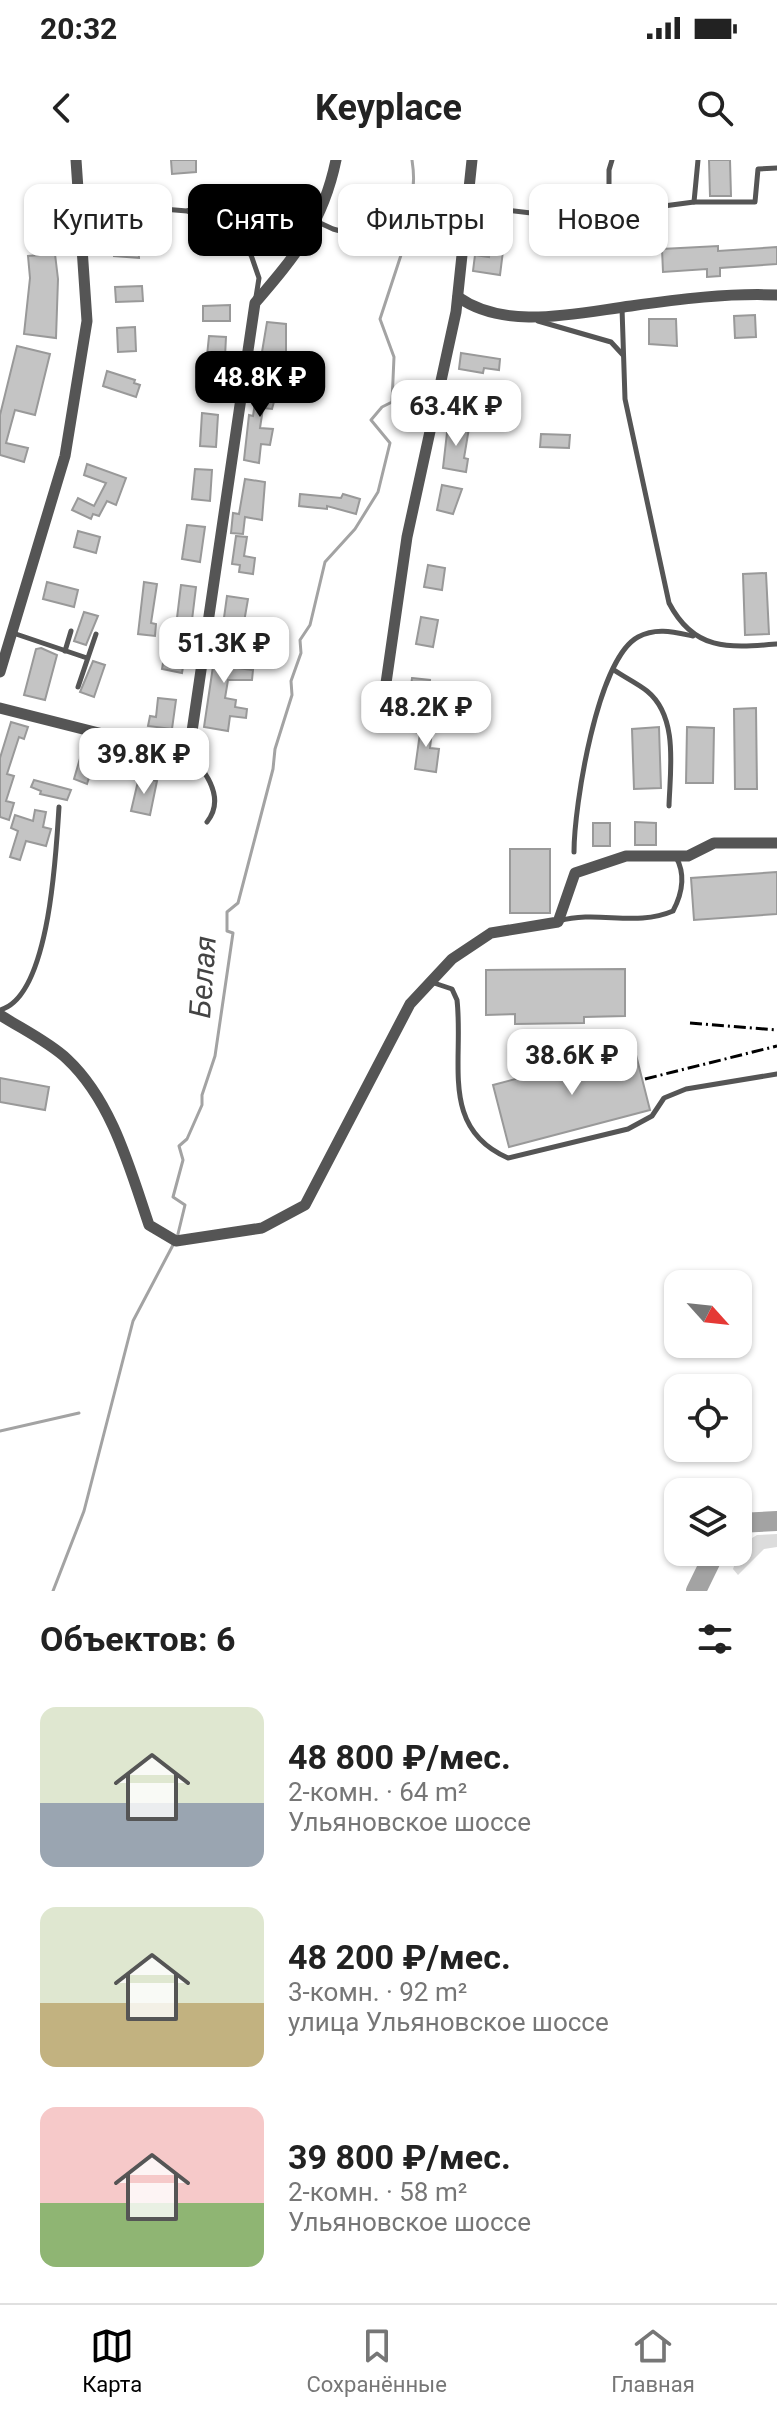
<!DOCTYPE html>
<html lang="ru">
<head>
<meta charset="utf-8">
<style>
  body { margin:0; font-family:Roboto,sans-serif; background:#f6f6f6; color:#222; height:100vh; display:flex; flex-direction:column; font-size:30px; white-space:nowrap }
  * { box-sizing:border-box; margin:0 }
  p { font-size:26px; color:#767676 }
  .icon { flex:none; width:44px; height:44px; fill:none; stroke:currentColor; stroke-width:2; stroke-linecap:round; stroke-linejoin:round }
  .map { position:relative; height:1431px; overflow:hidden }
  .side { display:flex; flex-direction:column; background:#fff; flex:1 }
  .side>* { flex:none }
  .guide { position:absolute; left:24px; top:24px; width:730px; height:72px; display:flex; gap:16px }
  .needle { width:52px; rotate:117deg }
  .fabs { position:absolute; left:664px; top:1110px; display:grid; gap:16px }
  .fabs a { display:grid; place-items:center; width:88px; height:88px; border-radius:16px; background:#fff; box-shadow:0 2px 6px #0004; font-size:40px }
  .price { position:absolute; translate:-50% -68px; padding:0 18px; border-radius:16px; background:#fff; color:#222; font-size:26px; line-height:52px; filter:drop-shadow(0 2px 4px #0008) }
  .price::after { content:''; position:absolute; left:50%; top:48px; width:24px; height:18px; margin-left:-12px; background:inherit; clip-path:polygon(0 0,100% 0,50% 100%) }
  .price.active { background:#000; color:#fff }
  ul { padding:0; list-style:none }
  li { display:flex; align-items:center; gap:24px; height:200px; padding:0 40px }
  li span { display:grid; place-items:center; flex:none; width:224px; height:160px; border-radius:16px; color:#555 }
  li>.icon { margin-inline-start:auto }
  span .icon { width:96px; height:96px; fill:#fffc; stroke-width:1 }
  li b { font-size:34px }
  h2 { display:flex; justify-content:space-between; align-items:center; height:96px; padding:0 40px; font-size:34px }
  .pill { padding:0 28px; border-radius:16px; background:#fff; box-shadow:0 2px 6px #0004; font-size:28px; line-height:72px }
  .pill.active { background:#000; color:#fff }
  .status { display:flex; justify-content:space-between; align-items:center; height:56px; padding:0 40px; background:#fff; direction:ltr }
  .status svg { height:22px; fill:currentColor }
  header { display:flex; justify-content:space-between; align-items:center; height:104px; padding:0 40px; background:#fff; font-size:36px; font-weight:700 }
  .tabs { display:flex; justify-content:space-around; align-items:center; height:112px; border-top:2px solid #e0e0e0; background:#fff; font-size:22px; color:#767676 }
  .tabs a { display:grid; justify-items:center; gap:4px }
  .tabs .active { color:#000 }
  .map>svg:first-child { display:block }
  .green { fill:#dcdcdc }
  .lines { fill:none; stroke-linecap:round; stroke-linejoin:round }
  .stream { stroke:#a3a3a3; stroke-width:3 }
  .river { stroke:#a3a3a3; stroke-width:20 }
  .building { fill:#c4c4c4; stroke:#999; stroke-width:2 }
  .lane { stroke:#555; stroke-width:5 }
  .street { stroke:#555; stroke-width:11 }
  .rail { stroke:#000; stroke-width:3; stroke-dasharray:12 4 2 4; stroke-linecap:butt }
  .labels { text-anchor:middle; stroke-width:6; stroke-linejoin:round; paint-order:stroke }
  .water-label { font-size:30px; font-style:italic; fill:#444; stroke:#fff }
</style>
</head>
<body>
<div class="status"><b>20:32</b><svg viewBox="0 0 49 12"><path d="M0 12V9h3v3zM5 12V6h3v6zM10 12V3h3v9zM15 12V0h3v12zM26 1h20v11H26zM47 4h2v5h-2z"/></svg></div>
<header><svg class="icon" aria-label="back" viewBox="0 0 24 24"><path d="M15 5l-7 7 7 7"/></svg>Keyplace<svg class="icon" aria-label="search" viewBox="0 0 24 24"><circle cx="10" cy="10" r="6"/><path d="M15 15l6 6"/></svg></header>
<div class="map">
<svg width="777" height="1431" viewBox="0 0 777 1431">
  <rect width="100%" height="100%" fill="#fff"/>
  <polygon class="green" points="777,1374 777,1387 764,1389 738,1415 733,1409 742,1384 757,1375"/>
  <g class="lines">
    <g class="stream">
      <path d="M177 1078 185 1045 173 1037 183 1000 179 986 187 979 202 945V935L215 896 233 773 227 771V752L238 743 273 609 275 589 292 535 291 521 301 493 300 480 310 465 325 402 355 369 378 332 390 283 371 260 382 247 392 242 394 197 380 159 403 89 388 69C396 36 420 53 412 0"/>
      <polyline points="0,1271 79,1253"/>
      <polyline points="53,1431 84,1351 133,1161 173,1085"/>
    </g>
    <g class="river">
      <polyline points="738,1363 777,1361"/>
      <polyline points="696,1431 715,1392"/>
    </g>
  </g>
  <g class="building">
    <polygon points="171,0 196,0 196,12 172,14"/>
    <polygon points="709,0 730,0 731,36 710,36"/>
    <polygon points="53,49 54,70 36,74 35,51"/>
    <polygon points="138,79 139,98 114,96 113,81"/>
    <polygon points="718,86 718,91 777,87 777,104 720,108 720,116 707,117 707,109 663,112 662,89"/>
    <polygon points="490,90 503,91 500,115 473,111 475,95 489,97"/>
    <polygon points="55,94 58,119 56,178 24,174 30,118 28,96"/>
    <polygon points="142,126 143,141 116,142 115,127"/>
    <polygon points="230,145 230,161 203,161 203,146"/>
    <polygon points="755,155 756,177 735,178 734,156"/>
    <polygon points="649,159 676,159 677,186 649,184"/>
    <polygon points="267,162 286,164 286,196 262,192"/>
    <polygon points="135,167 136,191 118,192 117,168"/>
    <polygon points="209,176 226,177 225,197 221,197 221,237 203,235"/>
    <polygon points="17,186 50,194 35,255 15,250 6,283 28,288 24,302 0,295 0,255"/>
    <polygon points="461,193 500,199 499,210 484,208 483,213 459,209"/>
    <polygon points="107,211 135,220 134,223 140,225 136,237 103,226"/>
    <polygon points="259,217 280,220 272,249 263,248 260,268 273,269 270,285 261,284 259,303 244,300 249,255 253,256"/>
    <polygon points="202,253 218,255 216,287 200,286"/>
    <polygon points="448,264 469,268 464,298 468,299 466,312 443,308"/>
    <polygon points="541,274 570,275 569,288 540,287"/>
    <polygon points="87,304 126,318 116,345 107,341 99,356 93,354 91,359 72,350 78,338 94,346 106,323 84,315"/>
    <polygon points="195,309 212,310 210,341 192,339"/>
    <polygon points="245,319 265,322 262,360 245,357 243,374 231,373 233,353 239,354"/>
    <polygon points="442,325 462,329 453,354 437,350"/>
    <polygon points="300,334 341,338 343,334 360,339 356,354 327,346 327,349 299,346"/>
    <polygon points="187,365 205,367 200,402 182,399"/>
    <polygon points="78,371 100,377 96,393 74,387"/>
    <polygon points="236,376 247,377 244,396 255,398 253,414 239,412 240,405 232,404"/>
    <polygon points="428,405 445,408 442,430 424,427"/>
    <polygon points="766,413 769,474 745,475 743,414"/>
    <polygon points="47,422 78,430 74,447 43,439"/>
    <polygon points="144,422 157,424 151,463 156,464 155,476 138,474"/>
    <polygon points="181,425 196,427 192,460 177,458"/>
    <polygon points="227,436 248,439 243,468 223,465"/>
    <polygon points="84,452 98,456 86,485 74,481"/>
    <polygon points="421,457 438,460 433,487 416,484"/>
    <polygon points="219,466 230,468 226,491 239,492 236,508 253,510 252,520 228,520 225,538 236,540 235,547 247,549 246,558 230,556 228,571 204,567"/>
    <polygon points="167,480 187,483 182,513 162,509"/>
    <polygon points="41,488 57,495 45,540 24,535 36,489"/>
    <polygon points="93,501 105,505 94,537 80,532"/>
    <polygon points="412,518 430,520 428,544 409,542"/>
    <polygon points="158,538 176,540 172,569 148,566 150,556 156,557"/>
    <polygon points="756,548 757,629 735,629 734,549"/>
    <polygon points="11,562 28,567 24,579 19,577 7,614 14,616 6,641 14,643 9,660 0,657 0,598"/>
    <polygon points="416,562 433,563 430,588 439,589 436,612 415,609 420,573 415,572"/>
    <polygon points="659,567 661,628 634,629 632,569"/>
    <polygon points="687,567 714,568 713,623 686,623"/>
    <polygon points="83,588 97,593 87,624 74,619"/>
    <polygon points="139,617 157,621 150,655 131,651"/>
    <polygon points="34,620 71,630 67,640 40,634 41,631 31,627"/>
    <polygon points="35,650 46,652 43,667 51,669 46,686 26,681 20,700 10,697 18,671 11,668 15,655 33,661"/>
    <polygon points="635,662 656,663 656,685 635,685"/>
    <rect x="593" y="663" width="17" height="23"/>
    <rect x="510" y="689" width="40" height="64"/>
    <polygon points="777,712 777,754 694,760 691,718"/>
    <polygon points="625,809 625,856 584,857 584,863 515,864 515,854 486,855 486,810"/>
    <polygon points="634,887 650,950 509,987 493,925"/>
    <polygon points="0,918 49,927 45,950 0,942"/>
  </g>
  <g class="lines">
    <g class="lane">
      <polyline points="80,42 187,51 210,44 256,44 292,50 333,69 366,78 421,66 465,45 573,58 694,42 755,42 758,9 777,8"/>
      <polyline points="694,42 698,0"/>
      <polyline points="188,51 251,95 259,118 256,137"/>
      <polyline points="609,53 609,10 612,0"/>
      <path d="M622 148 625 239 669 443C694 491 728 488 777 484"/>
      <polyline points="538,161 611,182 623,195"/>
      <polyline points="13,473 87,498"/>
      <polyline points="65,491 71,471"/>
      <path d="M614 510C624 517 637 523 647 531 679 557 670 610 669 646"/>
      <polyline points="78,527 96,474"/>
      <path d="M183 588C203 607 227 637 207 662"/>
      <path d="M574 692C574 647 597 499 638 477 656 467 674 472 693 476"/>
      <path d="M559 761C597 750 636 767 673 751 682 734 686 715 676 697"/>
      <path d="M431 822 452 829 457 840C464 901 439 968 508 998L628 969 652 956 664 938 686 929 777 914"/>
      <path d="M0 850C50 837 56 692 59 647"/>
    </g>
    <g class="street">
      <path d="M458 137C506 171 577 153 631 146 679 139 728 133 777 135"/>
      <polyline points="0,512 65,296 87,161 76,0"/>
      <polyline points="383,544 407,377 456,152 472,0"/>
      <path d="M0 548 170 591 190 585 255 143C296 95 323 63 336 0"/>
      <path d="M0 855C22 869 49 882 67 899 112 941 130 1009 149 1065L176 1081 262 1068 305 1045 410 844 452 799 491 773 558 762 575 713 626 696H688L714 683H777"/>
    </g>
    <g class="rail">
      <polyline points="690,863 777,870"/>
      <polyline points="645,919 777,886"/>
    </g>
  </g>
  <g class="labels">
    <g class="water-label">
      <text transform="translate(203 817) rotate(-86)" y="10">Белая</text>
    </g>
  </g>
</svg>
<div class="fabs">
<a><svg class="needle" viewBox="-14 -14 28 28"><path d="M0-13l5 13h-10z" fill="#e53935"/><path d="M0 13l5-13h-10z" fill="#767676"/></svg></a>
<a><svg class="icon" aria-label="locate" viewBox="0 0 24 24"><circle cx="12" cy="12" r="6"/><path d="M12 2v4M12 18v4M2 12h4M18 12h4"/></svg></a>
<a><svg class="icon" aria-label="layers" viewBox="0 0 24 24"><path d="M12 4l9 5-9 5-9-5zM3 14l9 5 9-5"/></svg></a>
</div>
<b class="price active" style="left:260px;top:259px">48.8K ₽</b>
<b class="price" style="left:456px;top:288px">63.4K ₽</b>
<b class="price" style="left:224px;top:525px">51.3K ₽</b>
<b class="price" style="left:426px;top:589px">48.2K ₽</b>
<b class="price" style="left:144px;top:636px">39.8K ₽</b>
<b class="price" style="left:572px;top:937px">38.6K ₽</b>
<div class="guide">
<a class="pill">Купить</a>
<a class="pill active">Снять</a>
<a class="pill">Фильтры</a>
<a class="pill">Новое</a>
</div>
</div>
<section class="side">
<h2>Объектов: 6<svg class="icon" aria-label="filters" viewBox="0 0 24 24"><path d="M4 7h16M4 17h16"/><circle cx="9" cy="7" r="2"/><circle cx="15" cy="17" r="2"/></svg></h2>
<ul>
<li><span style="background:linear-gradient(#dfe7d0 60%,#9aa5b1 0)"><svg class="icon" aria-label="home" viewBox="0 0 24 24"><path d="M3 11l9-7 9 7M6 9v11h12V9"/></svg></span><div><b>48 800 ₽/мес.</b><p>2-комн. · 64 m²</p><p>Ульяновское шоссе</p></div></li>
<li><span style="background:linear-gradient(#dfe7d0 60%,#c2b280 0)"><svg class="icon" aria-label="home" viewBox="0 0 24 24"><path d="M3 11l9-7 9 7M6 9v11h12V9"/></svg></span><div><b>48 200 ₽/мес.</b><p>3-комн. · 92 m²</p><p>улица Ульяновское шоссе</p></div></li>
<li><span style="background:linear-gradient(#f6c9c9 60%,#8fb573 0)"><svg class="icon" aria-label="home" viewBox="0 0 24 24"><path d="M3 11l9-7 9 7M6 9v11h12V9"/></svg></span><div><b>39 800 ₽/мес.</b><p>2-комн. · 58 m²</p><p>Ульяновское шоссе</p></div></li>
</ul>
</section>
<nav class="tabs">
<a class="active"><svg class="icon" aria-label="map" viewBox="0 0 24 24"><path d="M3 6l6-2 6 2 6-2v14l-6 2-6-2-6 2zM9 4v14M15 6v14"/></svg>Карта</a>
<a><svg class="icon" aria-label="saved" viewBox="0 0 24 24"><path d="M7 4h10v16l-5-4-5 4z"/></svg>Сохранённые</a>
<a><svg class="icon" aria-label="home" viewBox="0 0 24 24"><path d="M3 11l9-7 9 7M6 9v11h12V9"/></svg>Главная</a>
</nav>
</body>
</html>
